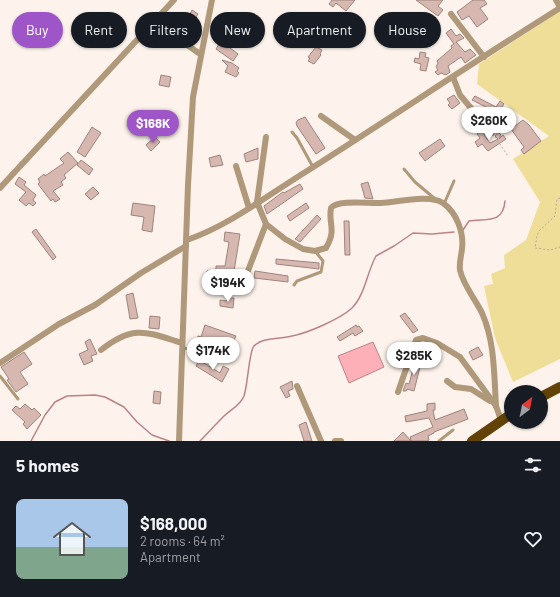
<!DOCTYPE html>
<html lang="en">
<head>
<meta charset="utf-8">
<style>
  body { margin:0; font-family:Barlow,sans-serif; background:#20242c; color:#f1f3f6; height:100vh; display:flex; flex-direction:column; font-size:15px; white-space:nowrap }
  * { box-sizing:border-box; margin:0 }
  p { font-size:13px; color:#9ea1a6 }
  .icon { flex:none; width:22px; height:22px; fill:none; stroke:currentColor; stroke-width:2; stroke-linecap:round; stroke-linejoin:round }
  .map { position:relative; height:441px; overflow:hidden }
  .panel { display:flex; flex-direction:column; background:#171b24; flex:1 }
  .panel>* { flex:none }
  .hud { position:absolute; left:12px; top:12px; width:536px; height:36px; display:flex; gap:8px }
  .needle { width:26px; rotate:32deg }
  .buttons { position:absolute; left:504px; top:385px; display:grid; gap:8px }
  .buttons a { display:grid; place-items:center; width:44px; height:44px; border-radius:50%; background:#171b24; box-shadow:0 1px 3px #0004; font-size:20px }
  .price { position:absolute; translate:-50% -34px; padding:0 9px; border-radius:14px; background:#fff; color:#222; font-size:13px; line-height:26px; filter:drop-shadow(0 1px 2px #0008) }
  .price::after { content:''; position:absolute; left:50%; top:24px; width:12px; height:9px; margin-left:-6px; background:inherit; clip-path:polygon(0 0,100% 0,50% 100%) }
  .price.active { background:#9d55c8; color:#fff }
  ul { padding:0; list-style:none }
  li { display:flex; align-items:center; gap:12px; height:100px; padding:0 16px }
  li+li { border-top:1px solid #363941 }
  li span { display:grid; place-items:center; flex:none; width:112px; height:80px; border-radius:8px; color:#555 }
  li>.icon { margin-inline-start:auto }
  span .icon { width:48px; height:48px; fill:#fffc; stroke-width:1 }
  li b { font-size:17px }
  h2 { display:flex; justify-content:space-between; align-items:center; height:48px; padding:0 16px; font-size:17px }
  .pill { padding:0 14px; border-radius:18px; background:#171b24; box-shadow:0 1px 3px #0004; font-size:14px; line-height:36px }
  .pill.active { background:#9d55c8; color:#fff }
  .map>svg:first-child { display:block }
  .green { fill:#efde98 }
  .water { fill:#fdb0b7; stroke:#bb8386 }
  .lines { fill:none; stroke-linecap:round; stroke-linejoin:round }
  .stream { stroke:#bb8386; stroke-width:1.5 }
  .building { fill:#d7b8b1; stroke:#9f837c }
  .path { stroke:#b4aaa3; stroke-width:1; stroke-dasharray:2 2; stroke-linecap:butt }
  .service { stroke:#af997a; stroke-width:3 }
  .minor { stroke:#af997a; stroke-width:6 }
  .trunk { stroke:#624206; stroke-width:10 }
</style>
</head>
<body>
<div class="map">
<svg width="560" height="441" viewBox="0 0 560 441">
  <rect width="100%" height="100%" fill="#fdf3ec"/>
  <polygon class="green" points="560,11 560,359 513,382 495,338 484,286 493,284 491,274 505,268 504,255 526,240 540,202 513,159 549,136 477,84 479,64"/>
  <polygon class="water" points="373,342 384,367 349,383 338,356"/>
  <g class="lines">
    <g class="stream">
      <path d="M463 230 469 221C485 218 503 225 505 201"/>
      <polyline points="31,441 45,415 55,402 67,396 95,395 105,397 124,407 137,422 152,435 169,441"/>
      <path d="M200 441C208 433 215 425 223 417 231 409 240 406 244 396 248 384 249 351 254 346 263 337 281 339 292 336 308 333 340 319 352 308 365 295 367 272 376 256L394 246 413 233 432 234 454 232"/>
    </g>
  </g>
  <g class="building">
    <polygon points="332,0 355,0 346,11 336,3 333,7 329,4"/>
    <polygon points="416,0 443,0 438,6 443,10 438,16"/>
    <polygon points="473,0 484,0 487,4 480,8 488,19 477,27 469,16 462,20 457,12"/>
    <polygon points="192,10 198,14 192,23 194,25 192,28 185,24"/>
    <polygon points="174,15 180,18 166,36 170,38 164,46 152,38 165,24 168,25"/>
    <polygon points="451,29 456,36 460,34 464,38 456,42 465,52 470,49 476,55 465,63 461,57 448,66 450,72 446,75 441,73 438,75 435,72 438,70 436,67 438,63 437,61 452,48 451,46 454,44 446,33"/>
    <polygon points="221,41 238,54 233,61 216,49"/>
    <polygon points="316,47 322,50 320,54 321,55 314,64 308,61 310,58 308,57"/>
    <polygon points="420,52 426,53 425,57 429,58 426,71 420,70 421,64 414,62 415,58 419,59"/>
    <polygon points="222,60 232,63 239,68 237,71 239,73 236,77 225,72 228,66"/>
    <polygon points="161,75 171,77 169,87 159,85"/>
    <polygon points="454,95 460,103 452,109 448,105 450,103 447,99"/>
    <polygon points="475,96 496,107 500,101 504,104 500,110 513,117 510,121 505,119 498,127 493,123 492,125 483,114 486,107 472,100"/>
    <polygon points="305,117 325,148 316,154 297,126 296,123 298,120"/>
    <polygon points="523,120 529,125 541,141 524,154 521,150 524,147 511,129"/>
    <polygon points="92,127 101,133 85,157 77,152"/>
    <polygon points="484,130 486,133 484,135 490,143 498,139 495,136 498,132 501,135 499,139 503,135 506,139 488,151 482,144 478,147 475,142 480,138 477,134"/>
    <polygon points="155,137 160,142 151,151 146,145"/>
    <polygon points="440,139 445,146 425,161 419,153"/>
    <polygon points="258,148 258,159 246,162 244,154"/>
    <polygon points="68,152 78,163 64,175 66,178 61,182 63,185 53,191 60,199 55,202 53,199 51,201 38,184 40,182 38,179 44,174 45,176 64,163 60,159"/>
    <polygon points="220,155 223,165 211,167 209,158"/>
    <polygon points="81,160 93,169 89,175 77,165"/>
    <polygon points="19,177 26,182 24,185 36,195 33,200 36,203 33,206 29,203 26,206 19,200 26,192 15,184"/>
    <polygon points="368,182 373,199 365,198 361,184"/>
    <polygon points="300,184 303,189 267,214 264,206 283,192 284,193"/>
    <polygon points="93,187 99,193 91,200 85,194"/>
    <polygon points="133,203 155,206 152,232 142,230 144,217 131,215"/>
    <polygon points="306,203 309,208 290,221 287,216"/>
    <polygon points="317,215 321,219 300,242 297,240 295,239"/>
    <polygon points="344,221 349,221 350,255 345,255"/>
    <polygon points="36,229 56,257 53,260 32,232"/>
    <polygon points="225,232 240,234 232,284 223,282 224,277 214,276 213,283 205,283 207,271 216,272 216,266 225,266 229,242 224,241"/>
    <polygon points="276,259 319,263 319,269 276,264"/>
    <polygon points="255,271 288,276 288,282 254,278"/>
    <polygon points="133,293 138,318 130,319 126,295"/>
    <polygon points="227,298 234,298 233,308 220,306 220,300 226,301"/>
    <polygon points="405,313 418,330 413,333 400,316"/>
    <polygon points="150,316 160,317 159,329 149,328"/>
    <polygon points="205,325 236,336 233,342 218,337 217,345 197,341 198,336 201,337"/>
    <polygon points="356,325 357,327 359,326 363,331 355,336 353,333 340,341 337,337"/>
    <polygon points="90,339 97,354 91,356 93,361 84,365 79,354 88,350 85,342"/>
    <polygon points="478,347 483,355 473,360 469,352"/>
    <polygon points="24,352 32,364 20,372 28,384 16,392 7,380 9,379 1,367"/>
    <polygon points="416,358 422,359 414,391 407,389 406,391 403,391 406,383 409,384"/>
    <polygon points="199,360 220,373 223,366 229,369 222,382 196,366"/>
    <polygon points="292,381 293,389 288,391 290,396 286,398 280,387"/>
    <polygon points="154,391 161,392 160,404 153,403"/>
    <polygon points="435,403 435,410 433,410 435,420 464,409 468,419 434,432 434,433 428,436 429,440 427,441 394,441 403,432 411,441 410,437 433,427 429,418 406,422 405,416 427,411 427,404"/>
    <polygon points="25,404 32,410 34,408 41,415 27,429 23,424 25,422 12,410 16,406 20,409"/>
    <polygon points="306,422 312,441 304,441 299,425"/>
  </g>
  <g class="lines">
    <g class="path">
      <polyline points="495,137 508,156"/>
      <polyline points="560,198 557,199 555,216 539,231 537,236 535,248 550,250 560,247"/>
    </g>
    <g class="service">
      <polyline points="292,132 297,138 313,167"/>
      <polyline points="404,169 415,182 434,198"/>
      <polyline points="444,204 454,181"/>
      <polyline points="294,285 297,281 321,272 323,261 315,251"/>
      <polyline points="182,348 196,350 222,349"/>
      <polyline points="0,376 18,399"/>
      <polyline points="439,441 453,430"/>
    </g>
    <g class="minor">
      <polyline points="556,0 560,7"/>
      <polyline points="451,14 484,57"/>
      <polyline points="173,35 200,54"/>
      <polyline points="453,77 460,95 492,133"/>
      <polyline points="321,116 355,140"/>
      <path d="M266 137 257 202 266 224 285 239 303 249 315 251 326 248C337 229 328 224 331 208 338 199 370 204 381 203 398 202 430 194 443 203 457 213 464 233 462 249 461 257 459 263 460 270 463 285 476 300 482 313 495 342 494 375 496 406"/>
      <polyline points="236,166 249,208"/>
      <polyline points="0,188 174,0"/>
      <path d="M187 240C230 225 268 195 307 171 392 117 475 61 560 8"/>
      <polyline points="241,289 266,224"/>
      <path d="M101 350C134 324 146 332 182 343"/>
      <polyline points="0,363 59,324 95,305 141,273 186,246"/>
      <polyline points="447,381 455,387 471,389 490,401"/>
      <polyline points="297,386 321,441"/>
      <polyline points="398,392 416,340 423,338 437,343 460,357 496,406 501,420"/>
      <polyline points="179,441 188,185 193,97 212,0"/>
      <polyline points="335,441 341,441"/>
    </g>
    <g class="trunk">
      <polyline points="541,397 560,387"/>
      <polyline points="472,441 511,414"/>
    </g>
  </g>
</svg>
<div class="buttons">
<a><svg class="needle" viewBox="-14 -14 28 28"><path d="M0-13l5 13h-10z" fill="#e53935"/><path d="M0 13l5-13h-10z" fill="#9ea1a6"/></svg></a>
</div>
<b class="price" style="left:489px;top:141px">$260K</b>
<b class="price active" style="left:153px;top:144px">$168K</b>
<b class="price" style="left:228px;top:303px">$194K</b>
<b class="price" style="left:213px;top:371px">$174K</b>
<b class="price" style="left:414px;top:376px">$285K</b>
<div class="hud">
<a class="pill active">Buy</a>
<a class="pill">Rent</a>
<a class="pill">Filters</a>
<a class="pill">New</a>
<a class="pill">Apartment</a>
<a class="pill">House</a>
</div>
</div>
<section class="panel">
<h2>5 homes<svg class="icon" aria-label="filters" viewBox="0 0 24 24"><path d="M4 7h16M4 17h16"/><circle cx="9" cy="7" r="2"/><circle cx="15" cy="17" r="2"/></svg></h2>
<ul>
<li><span style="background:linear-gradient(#a9c7e8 60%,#7fa58c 0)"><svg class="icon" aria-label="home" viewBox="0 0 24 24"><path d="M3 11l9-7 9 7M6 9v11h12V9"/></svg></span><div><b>$168,000</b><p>2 rooms · 64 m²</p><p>Apartment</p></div><svg class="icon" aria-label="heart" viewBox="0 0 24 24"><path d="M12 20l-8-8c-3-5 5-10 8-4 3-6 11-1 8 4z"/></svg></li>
</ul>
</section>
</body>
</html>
